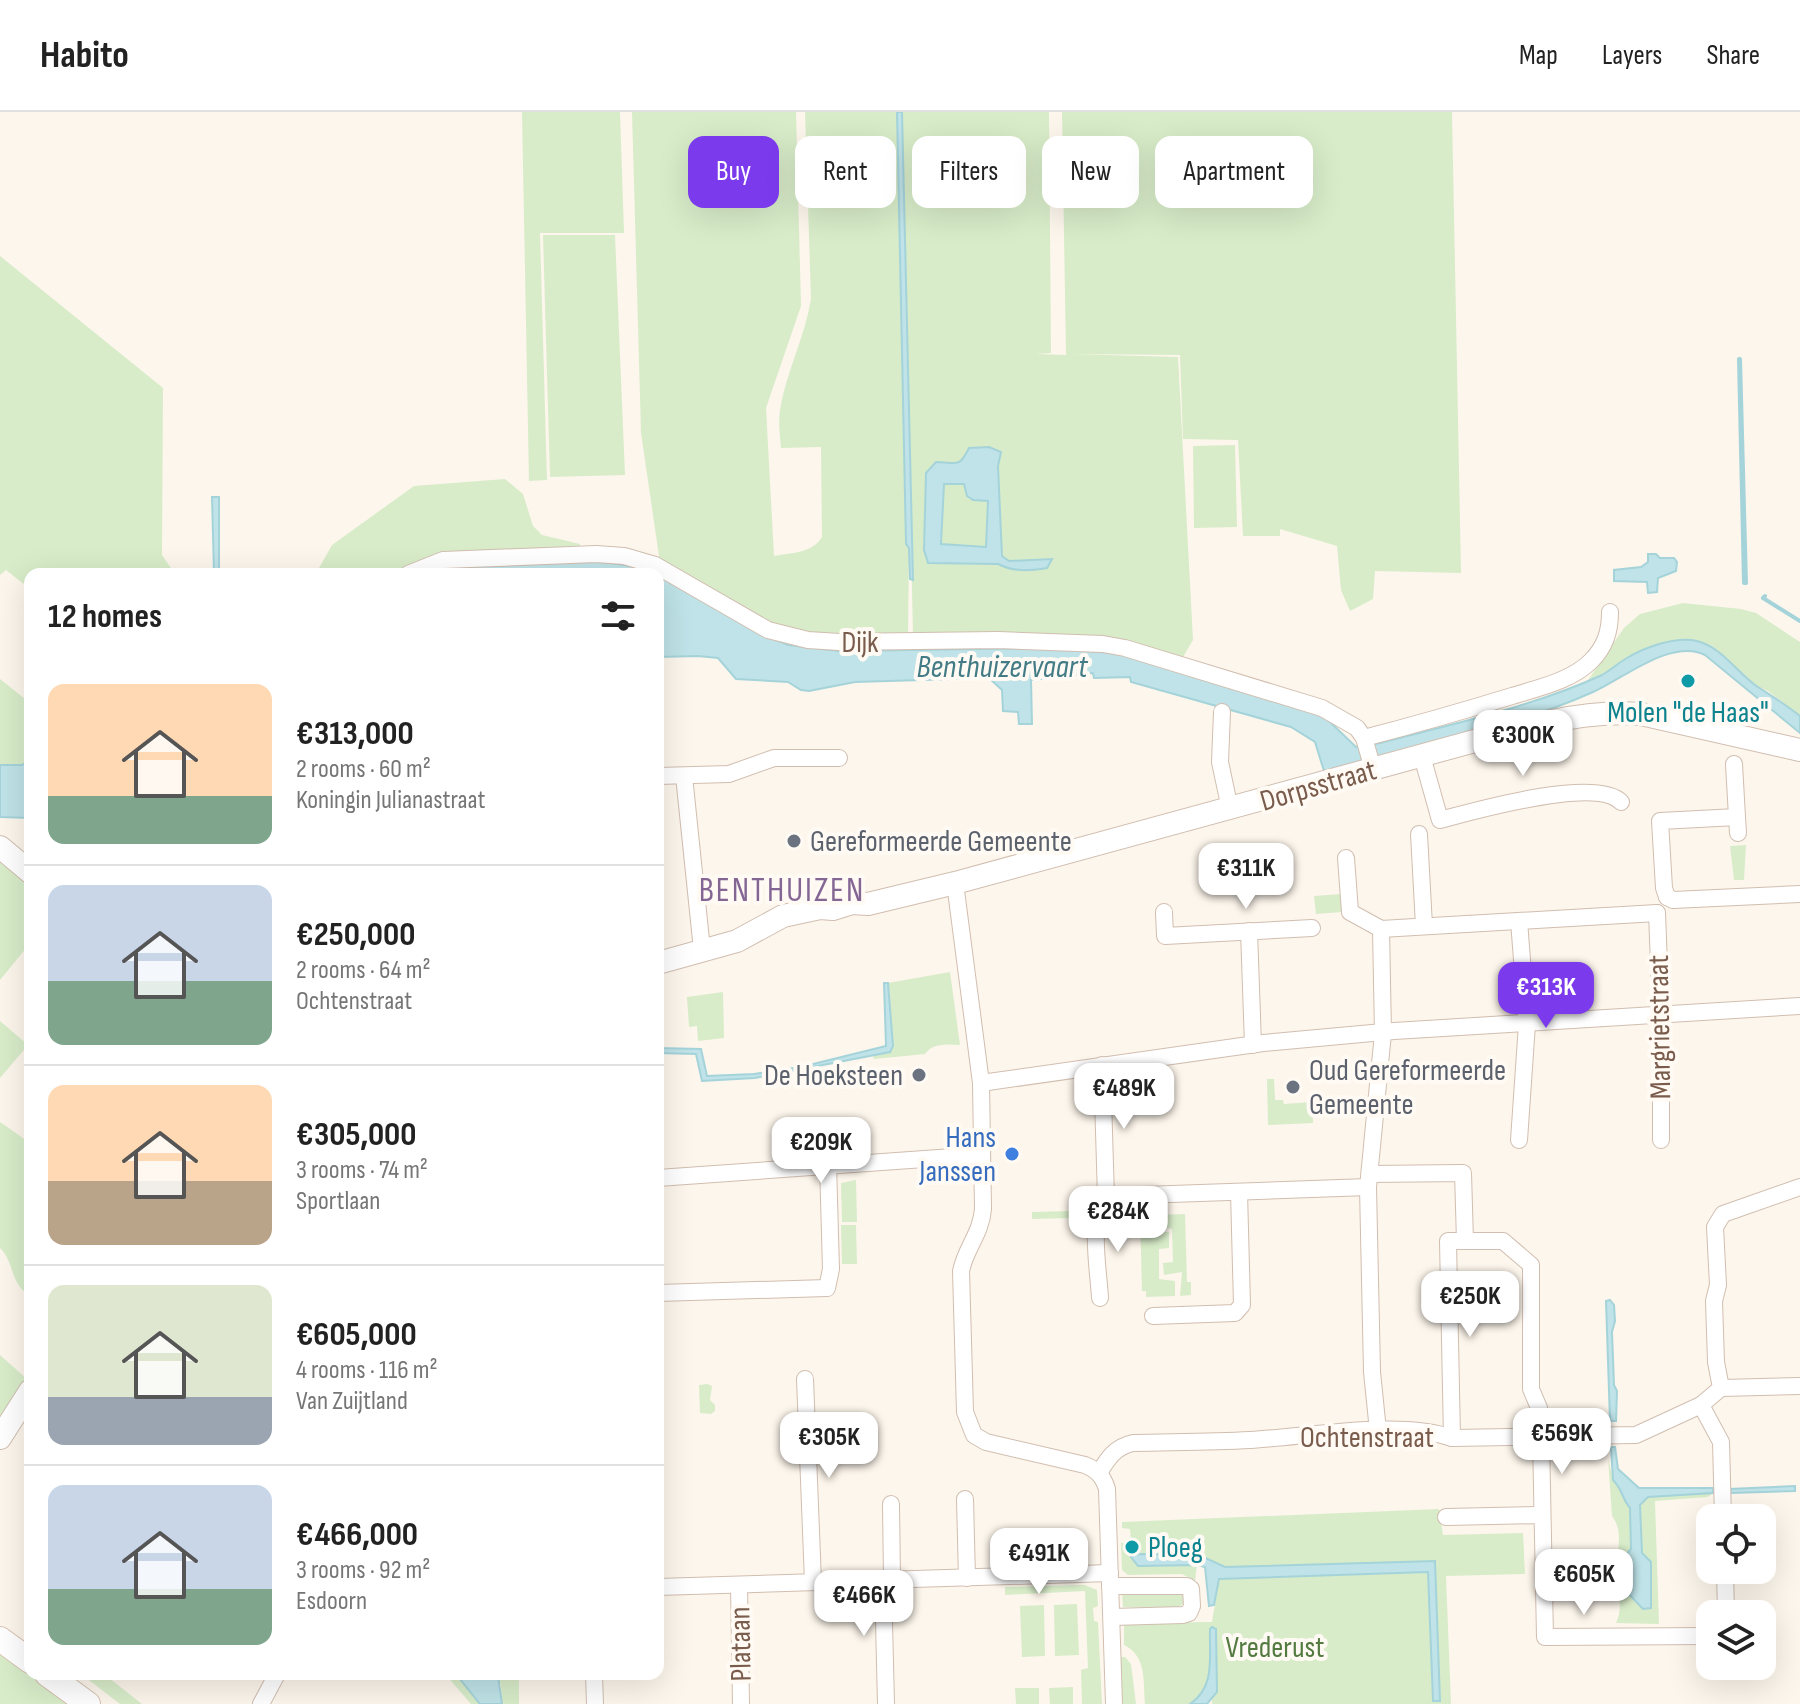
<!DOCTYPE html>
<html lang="en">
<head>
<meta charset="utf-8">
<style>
  body { margin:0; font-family:"Sofia Sans Condensed",sans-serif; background:#f6f6f6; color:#222; height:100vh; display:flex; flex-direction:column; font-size:30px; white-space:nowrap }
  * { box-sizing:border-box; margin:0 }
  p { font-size:26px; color:#767676 }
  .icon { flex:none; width:44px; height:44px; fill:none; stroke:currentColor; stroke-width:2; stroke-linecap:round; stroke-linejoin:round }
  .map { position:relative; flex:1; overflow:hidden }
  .drawer { position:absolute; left:24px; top:456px; width:640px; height:1112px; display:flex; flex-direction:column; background:#fff; border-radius:16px; box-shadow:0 8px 32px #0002 }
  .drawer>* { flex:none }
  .banner { position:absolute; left:688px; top:24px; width:760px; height:72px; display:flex; gap:16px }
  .tools { position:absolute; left:1696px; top:1392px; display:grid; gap:16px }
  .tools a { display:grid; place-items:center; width:80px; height:80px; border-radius:16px; background:#fff; box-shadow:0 8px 32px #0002; font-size:40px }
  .price { position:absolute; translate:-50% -68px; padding:0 18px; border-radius:16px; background:#fff; color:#222; font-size:26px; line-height:52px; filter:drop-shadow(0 2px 4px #0008) }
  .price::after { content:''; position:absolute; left:50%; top:48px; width:24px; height:18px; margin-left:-12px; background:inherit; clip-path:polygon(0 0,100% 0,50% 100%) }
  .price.active { background:#7c3aed; color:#fff }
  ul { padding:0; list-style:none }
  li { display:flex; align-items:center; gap:24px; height:200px; padding:0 24px }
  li+li { border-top:2px solid #e0e0e0 }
  li span { display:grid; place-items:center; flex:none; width:224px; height:160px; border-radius:16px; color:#555 }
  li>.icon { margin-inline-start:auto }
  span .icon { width:96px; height:96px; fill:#fffc; stroke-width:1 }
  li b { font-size:34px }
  h2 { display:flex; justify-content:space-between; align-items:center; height:96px; padding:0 24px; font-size:34px }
  .pill { padding:0 28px; border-radius:16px; background:#fff; box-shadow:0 8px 32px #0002; font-size:28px; line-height:72px }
  .pill.active { background:#7c3aed; color:#fff }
  header { display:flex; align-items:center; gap:48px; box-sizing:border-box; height:112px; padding:0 40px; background:#fff; border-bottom:2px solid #e0e0e0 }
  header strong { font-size:38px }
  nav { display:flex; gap:44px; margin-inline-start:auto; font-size:28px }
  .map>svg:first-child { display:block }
  .green { fill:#d8ecc9 }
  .water { fill:#bfe3e8; stroke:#a5d3da; stroke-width:2; fill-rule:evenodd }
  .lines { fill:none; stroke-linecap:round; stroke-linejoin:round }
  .stream { stroke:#a5d3da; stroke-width:4 }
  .minor-casing { stroke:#d1beb0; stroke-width:18 }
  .tertiary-casing { stroke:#d1beb0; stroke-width:24 }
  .secondary-casing { stroke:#d6c0b0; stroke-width:26 }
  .minor { stroke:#fff; stroke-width:16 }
  .tertiary { stroke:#fff; stroke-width:22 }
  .secondary { stroke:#fff; stroke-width:24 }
  .culture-dot { fill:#0f9aa8; stroke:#fffaf3; stroke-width:3 }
  .worship-dot { fill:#6b7280; stroke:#fffaf3; stroke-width:3 }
  .shop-dot { fill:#3f7fe0; stroke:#fffaf3; stroke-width:3 }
  .labels { text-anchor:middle; stroke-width:8; stroke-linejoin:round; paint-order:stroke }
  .street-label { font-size:30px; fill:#7a5c4d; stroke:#fffaf3 }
  .culture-label { font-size:30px; fill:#0d838f; stroke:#fffaf3 }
  .worship-label { font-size:30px; fill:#5b616d; stroke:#fffaf3; text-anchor:start }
  .shop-label { font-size:30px; fill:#366cbe; stroke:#fffaf3; text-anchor:end }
  .park-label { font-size:30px; fill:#537a41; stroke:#fffaf3 }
  .water-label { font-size:32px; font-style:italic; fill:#437c86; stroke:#fffaf3 }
  .quarter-label { font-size:34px; letter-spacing:2px; fill:#846695; stroke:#fffaf3 }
</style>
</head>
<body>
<header>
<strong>Habito</strong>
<nav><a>Map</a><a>Layers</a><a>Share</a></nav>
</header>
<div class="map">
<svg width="1800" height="1592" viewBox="0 0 1800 1592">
  <rect width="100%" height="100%" fill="#fdf6ec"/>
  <g class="green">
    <polygon points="522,0 620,0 624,121 540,121 547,368 529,369"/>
    <path d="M632 0H796L801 194 766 296 774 444C790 441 813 441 822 425L821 335 781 336C780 324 778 310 780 298 786 260 805 225 811 187L805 0H897L906 431 909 436 908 525 838 524 778 517 660 451 641 321Z"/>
    <polygon points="902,0 1049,0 1051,241 1036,242 1066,243 1062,0 1452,0 1461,461 1375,459 1373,487 1350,499 1341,478 1337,434 1280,417 1280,424 1243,424 1238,328 1183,327 1180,243 1069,242 1178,245 1193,528 1183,545 1113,528 913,524"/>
    <polygon points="543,123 615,123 625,363 550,365"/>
    <polygon points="0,144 163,276 162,443 175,462 30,462 30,477 6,458 0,463"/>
    <polygon points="1235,333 1237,415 1194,416 1193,334"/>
    <polygon points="505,367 523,382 533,414 542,423 580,432 580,436 507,437 439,443 427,445 397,462 305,462 319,456 332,433 414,374"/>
    <polygon points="1683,491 1741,497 1756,501 1800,530 1800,604 1768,579 1755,573 1713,537 1629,544 1607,560 1588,568 1624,516 1640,502"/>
    <polygon points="0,567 30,591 30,649 22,653 0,653"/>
    <polygon points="1746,733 1744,768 1734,768 1730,734"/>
    <polygon points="0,745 30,769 30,837 27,835 0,868"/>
    <polygon points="1341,782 1342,800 1316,802 1314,784"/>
    <path d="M950 860 960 933C948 932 932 931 925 942L874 947 873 944 889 940 893 934 888 871Z"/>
    <polygon points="723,880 724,926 698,929 697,914 689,915 687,885"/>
    <polygon points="0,909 28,933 0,966"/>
    <polygon points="1267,967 1274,967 1275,988 1283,988 1284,992 1312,990 1313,1011 1268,1013"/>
    <path d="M0 1010 30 1031V1184C9 1171 15 1150 0 1136Z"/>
    <polygon points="856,1068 857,1110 842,1110 841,1071"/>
    <polygon points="1071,1099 1071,1106 1032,1107 1032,1100"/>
    <polygon points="1185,1102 1187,1170 1191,1170 1191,1183 1180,1184 1182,1160 1164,1163 1163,1151 1173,1150 1172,1117 1156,1113 1155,1103"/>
    <polygon points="1140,1103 1151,1103 1151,1116 1155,1117 1155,1120 1169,1120 1169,1136 1159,1137 1159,1167 1175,1169 1175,1184 1146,1185 1146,1179 1142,1179"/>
    <polygon points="841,1113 856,1113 857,1152 842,1152"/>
    <polygon points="0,1243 28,1268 0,1312"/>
    <polygon points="707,1272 712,1274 710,1288 715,1293 715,1299 711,1302 700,1301 699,1273"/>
    <path d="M1608 1346C1612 1364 1612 1363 1622 1377 1626 1384 1624 1389 1630 1396L1631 1438 1651 1495V1450L1642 1441 1640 1393 1648 1385 1713 1381 1708 1385 1655 1389 1659 1512 1616 1511C1625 1492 1615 1480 1615 1461 1616 1441 1625 1421 1612 1404Z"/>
    <path d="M1439 1397 1443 1423 1523 1421 1525 1462 1446 1464 1451 1592H1212V1516C1208 1536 1216 1585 1190 1592 1178 1592 1158 1592 1145 1592 1143 1569 1147 1544 1124 1533V1511L1212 1510 1219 1467 1428 1460 1433 1589 1435 1449 1225 1455 1199 1443 1134 1442 1138 1454 1197 1453 1195 1469 1182 1462 1128 1463 1122 1458 1121 1431 1131 1430 1130 1417 1122 1416V1410Z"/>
    <polygon points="1085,1473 1097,1478 1098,1494 1093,1496 1094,1509 1098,1510 1102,1592 1082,1592 1081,1558 1088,1556 1085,1479 1005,1483 1005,1475"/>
    <polygon points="1181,1478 1185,1485 1183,1492 1177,1496 1123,1495 1122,1479"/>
    <polygon points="1077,1492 1079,1543 1055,1544 1054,1493"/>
    <polygon points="1044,1493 1045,1544 1022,1545 1020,1494"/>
    <polygon points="0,1542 30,1559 30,1562 34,1562 73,1592 0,1592"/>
    <polygon points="1116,1545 1125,1545 1131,1552 1136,1592 1121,1592"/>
    <polygon points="81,1562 104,1562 142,1592 120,1592"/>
    <polygon points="445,1562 456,1562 480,1592 471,1592"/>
    <polygon points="496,1562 519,1562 519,1592 502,1592 501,1573"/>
    <polygon points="1073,1575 1073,1592 1050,1592 1049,1576"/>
    <polygon points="1015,1576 1039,1576 1039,1592 1016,1592"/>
  </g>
  <g class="water">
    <polygon points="897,0 902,0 913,468 910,467 909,436 906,432"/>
    <path d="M989 335 1001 340 998 354 1002 444 1009 449 1052 447 1047 456C1029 459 1014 460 998 452L928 451 924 438 926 361 936 350C956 350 959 357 969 336ZM944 372H964L967 384 973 388 988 389 986 435 941 432Z"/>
    <polygon points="212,385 219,385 219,462 214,462"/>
    <polygon points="1648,442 1656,442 1660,446 1674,446 1677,450 1676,459 1658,466 1657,480 1648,481 1647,470 1614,469 1614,458 1641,455 1648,450"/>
    <path d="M597 449 645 456 668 466 751 516 788 533 839 539 1046 536 1128 542 1312 598 1328 608 1356 635 1380 631C1455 611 1532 595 1602 563 1611 558 1618 551 1627 546 1645 535 1676 524 1697 529 1721 535 1736 559 1755 573 1770 583 1785 592 1800 604V621L1705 543C1671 526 1623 567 1593 580 1508 618 1414 634 1324 659L1315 630 1291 615 1131 570 1130 565 1094 566 1093 561 1031 568 1032 612H1019L1018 600 1003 599 1002 578 989 566 855 570 809 579 801 578 788 570 736 567 718 546 698 544 658 545V462H425L437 455 462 453Z"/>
    <polygon points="30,649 30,706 0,705 0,653 22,653"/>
    <polygon points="884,871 888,871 893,934 890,940 755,966 702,969 696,942 658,941 658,936 701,937 707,964 754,962 801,955 886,934"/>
    <polygon points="1610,1188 1614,1193 1615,1209 1612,1220 1614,1273 1617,1279 1616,1309 1610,1309 1606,1189"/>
    <path d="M1611 1335H1615L1618 1357 1639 1376H1713V1381L1648 1385 1640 1393 1642 1441 1651 1450V1496L1643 1497 1626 1479 1625 1444 1631 1437 1630 1396C1622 1387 1623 1378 1613 1368Z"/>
    <polygon points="1795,1374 1795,1379 1731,1381 1730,1377"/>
    <polygon points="1134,1442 1199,1443 1225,1455 1435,1449 1440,1589 1433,1589 1428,1460 1219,1467 1214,1493 1209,1494 1205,1455 1197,1453 1138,1454 1131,1445"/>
    <path d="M1212 1515 1216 1517 1217 1580 1207 1592H1190C1216 1575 1209 1544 1210 1517Z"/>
    <polygon points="456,1562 498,1564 502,1592 480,1592"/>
  </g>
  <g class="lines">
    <g class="stream">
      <polygon points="1739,247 1740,247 1746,471 1744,471"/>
      <polyline points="1765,484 1763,486 1800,509"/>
    </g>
    <defs>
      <g id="minor">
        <polyline points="408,462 443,448 596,442 624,444 655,453 768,518 808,528 839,530 998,528 1103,532 1125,536 1322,596 1357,616 1364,626 1373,657"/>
        <polyline points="1222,600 1220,650 1230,697"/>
        <path d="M1364 626C1414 613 1463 599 1512 584 1538 576 1571 569 1591 549 1605 535 1610 520 1610 500"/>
        <path d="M1422 644 1440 708C1474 699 1596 664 1621 690"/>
        <polyline points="658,664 729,662 774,646 839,646"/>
        <polyline points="684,664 702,838"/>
        <polyline points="1737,705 1738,721"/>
        <polyline points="1419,722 1424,814"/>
        <polyline points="1346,746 1350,800 1381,817 1657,801"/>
        <path d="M955 771 981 971 983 1097C981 1122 966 1135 961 1159L965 1300 974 1323 986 1330 1085 1353C1097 1358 1103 1364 1107 1377L1114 1592"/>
        <polyline points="1667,785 1664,776 1660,709 1737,705 1734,652"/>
        <polyline points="1667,785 1673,788 1800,782"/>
        <polyline points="1164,800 1165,824 1312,816"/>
        <polyline points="1657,801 1661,904 1661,1028"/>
        <polyline points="1519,809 1527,912 1519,1028"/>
        <polyline points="1249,819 1253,933"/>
        <polyline points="1102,953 1106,1086"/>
        <polyline points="981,971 1263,931 1394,919 1800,894"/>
        <polyline points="1370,1062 1463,1061 1465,1129"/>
        <polyline points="658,1066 981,1043"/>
        <polyline points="1106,1086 1114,1084 1368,1075"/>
        <polyline points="658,1181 827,1176 831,1157 828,1052"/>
        <path d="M1100 1186C1099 1162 1088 1103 1106 1086"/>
        <polyline points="1153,1204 1235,1201 1242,1193 1239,1080"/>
        <polyline points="805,1267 813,1470"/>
        <polyline points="1721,1276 1800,1274"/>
        <polyline points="1701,1293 1721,1330 1723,1406"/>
        <polyline points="1378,1319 1372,1260 1368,1075 1383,921 1381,817"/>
        <polyline points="1452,1326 1448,1129 1503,1129 1531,1153 1531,1277 1539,1296 1541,1326 1545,1525 1710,1524"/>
        <path d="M1099 1361C1108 1346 1115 1335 1133 1331 1172 1330 1211 1330 1250 1328 1307 1325 1400 1307 1452 1326L1636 1323 1701 1293 1721 1276 1716 1250 1714 1189 1718 1173 1715 1115 1723 1102 1800 1075"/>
        <polyline points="965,1387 967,1466"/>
        <polyline points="891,1392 892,1468"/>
        <polyline points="1446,1405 1542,1403"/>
        <polyline points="1725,1458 1726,1502"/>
        <polyline points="883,1469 886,1592"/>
        <polyline points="739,1473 741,1592"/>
        <polyline points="1110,1474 1187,1474 1191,1477 1192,1494 1189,1501 1183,1503 1112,1505"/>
        <polyline points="658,1475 1110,1461"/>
        <polyline points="594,1562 595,1592"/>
        <polyline points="261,1592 277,1562"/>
      </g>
      <g id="tertiary">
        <polyline points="0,735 30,760"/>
        <path d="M658 851 737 829 783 804 820 796 833 797 852 791 868 792 955 771 1537 612C1572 605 1605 599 1641 602L1800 638"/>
        <polyline points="0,1326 30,1279"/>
      </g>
      <g id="secondary">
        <polyline points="0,1527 30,1549"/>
        <polyline points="47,1562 88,1592"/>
      </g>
    </defs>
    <use href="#minor" class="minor-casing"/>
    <use href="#tertiary" class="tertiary-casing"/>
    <use href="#secondary" class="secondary-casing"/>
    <use href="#minor" class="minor"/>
    <use href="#tertiary" class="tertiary"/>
    <use href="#secondary" class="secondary"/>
  </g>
  <g class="culture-dot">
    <circle cx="1688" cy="569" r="8"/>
    <circle cx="1132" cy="1435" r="8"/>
  </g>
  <g class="worship-dot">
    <circle cx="794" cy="729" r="8"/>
    <circle cx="919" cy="963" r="8"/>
    <circle cx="1293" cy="975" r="8"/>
  </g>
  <circle class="shop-dot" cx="1012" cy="1042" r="8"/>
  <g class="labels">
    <g class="street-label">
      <text x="860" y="540">Dijk</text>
      <text transform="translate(1318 673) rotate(-16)" y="10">Dorpsstraat</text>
      <text transform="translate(1659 915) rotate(-91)" y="10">Margrietstraat</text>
      <text x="1367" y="1335">Ochtenstraat</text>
      <text transform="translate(740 1532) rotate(-91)" y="10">Plataan</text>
    </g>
    <g class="culture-label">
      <text x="1688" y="610">Molen "de Haas"</text>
      <text x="1148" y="1445" text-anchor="start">Ploeg</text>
    </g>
    <g class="worship-label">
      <text x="810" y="739">Gereformeerde Gemeente</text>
      <text x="1309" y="968">Oud Gereformeerde<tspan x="1309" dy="34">Gemeente</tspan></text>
      <text x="903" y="973" text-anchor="end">De Hoeksteen</text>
    </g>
    <g class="shop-label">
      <text x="996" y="1035">Hans<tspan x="996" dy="34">Janssen</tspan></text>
    </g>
    <g class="park-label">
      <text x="1275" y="1545">Vrederust</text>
    </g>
    <g class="water-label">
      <text x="1002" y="565">Benthuizervaart</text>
    </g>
    <g class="quarter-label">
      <text x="782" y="789">BENTHUIZEN</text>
    </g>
  </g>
</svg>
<div class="tools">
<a><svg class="icon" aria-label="locate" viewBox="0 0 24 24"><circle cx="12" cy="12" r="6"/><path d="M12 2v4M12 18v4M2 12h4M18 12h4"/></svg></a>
<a><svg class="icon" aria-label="layers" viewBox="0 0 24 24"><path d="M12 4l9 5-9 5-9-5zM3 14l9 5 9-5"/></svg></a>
</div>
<b class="price" style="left:1523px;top:666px">€300K</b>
<b class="price" style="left:1246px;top:799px">€311K</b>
<b class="price active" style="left:1546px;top:918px">€313K</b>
<b class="price" style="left:1124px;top:1019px">€489K</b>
<b class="price" style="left:821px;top:1073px">€209K</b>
<b class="price" style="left:1118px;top:1142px">€284K</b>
<b class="price" style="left:1470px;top:1227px">€250K</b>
<b class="price" style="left:1562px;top:1364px">€569K</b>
<b class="price" style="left:829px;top:1368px">€305K</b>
<b class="price" style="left:1039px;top:1484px">€491K</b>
<b class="price" style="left:1584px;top:1505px">€605K</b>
<b class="price" style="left:864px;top:1526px">€466K</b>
<div class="banner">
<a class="pill active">Buy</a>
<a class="pill">Rent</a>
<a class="pill">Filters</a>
<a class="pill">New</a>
<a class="pill">Apartment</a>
</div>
<section class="drawer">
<h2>12 homes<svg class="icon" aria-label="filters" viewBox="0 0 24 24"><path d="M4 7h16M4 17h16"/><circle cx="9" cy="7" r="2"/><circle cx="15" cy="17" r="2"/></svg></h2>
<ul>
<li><span style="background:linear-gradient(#ffd9b3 70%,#7fa58c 0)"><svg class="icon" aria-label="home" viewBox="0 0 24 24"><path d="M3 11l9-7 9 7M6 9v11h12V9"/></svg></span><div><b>€313,000</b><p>2 rooms · 60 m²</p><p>Koningin Julianastraat</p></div></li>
<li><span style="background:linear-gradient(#c9d6e8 60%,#7fa58c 0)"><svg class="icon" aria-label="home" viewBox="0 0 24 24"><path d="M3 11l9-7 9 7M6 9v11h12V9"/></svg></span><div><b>€250,000</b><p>2 rooms · 64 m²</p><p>Ochtenstraat</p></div></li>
<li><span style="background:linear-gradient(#ffd9b3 60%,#b9a48a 0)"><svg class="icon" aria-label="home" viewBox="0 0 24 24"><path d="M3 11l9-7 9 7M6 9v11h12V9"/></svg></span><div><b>€305,000</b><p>3 rooms · 74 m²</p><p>Sportlaan</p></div></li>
<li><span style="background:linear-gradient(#dfe7d0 70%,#9aa5b1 0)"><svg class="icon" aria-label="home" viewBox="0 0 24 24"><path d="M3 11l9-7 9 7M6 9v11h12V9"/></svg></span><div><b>€605,000</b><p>4 rooms · 116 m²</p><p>Van Zuijtland</p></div></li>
<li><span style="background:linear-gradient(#c9d6e8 65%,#7fa58c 0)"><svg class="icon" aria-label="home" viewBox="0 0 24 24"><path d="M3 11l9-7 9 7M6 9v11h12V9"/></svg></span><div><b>€466,000</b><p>3 rooms · 92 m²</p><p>Esdoorn</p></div></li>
</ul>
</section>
</div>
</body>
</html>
